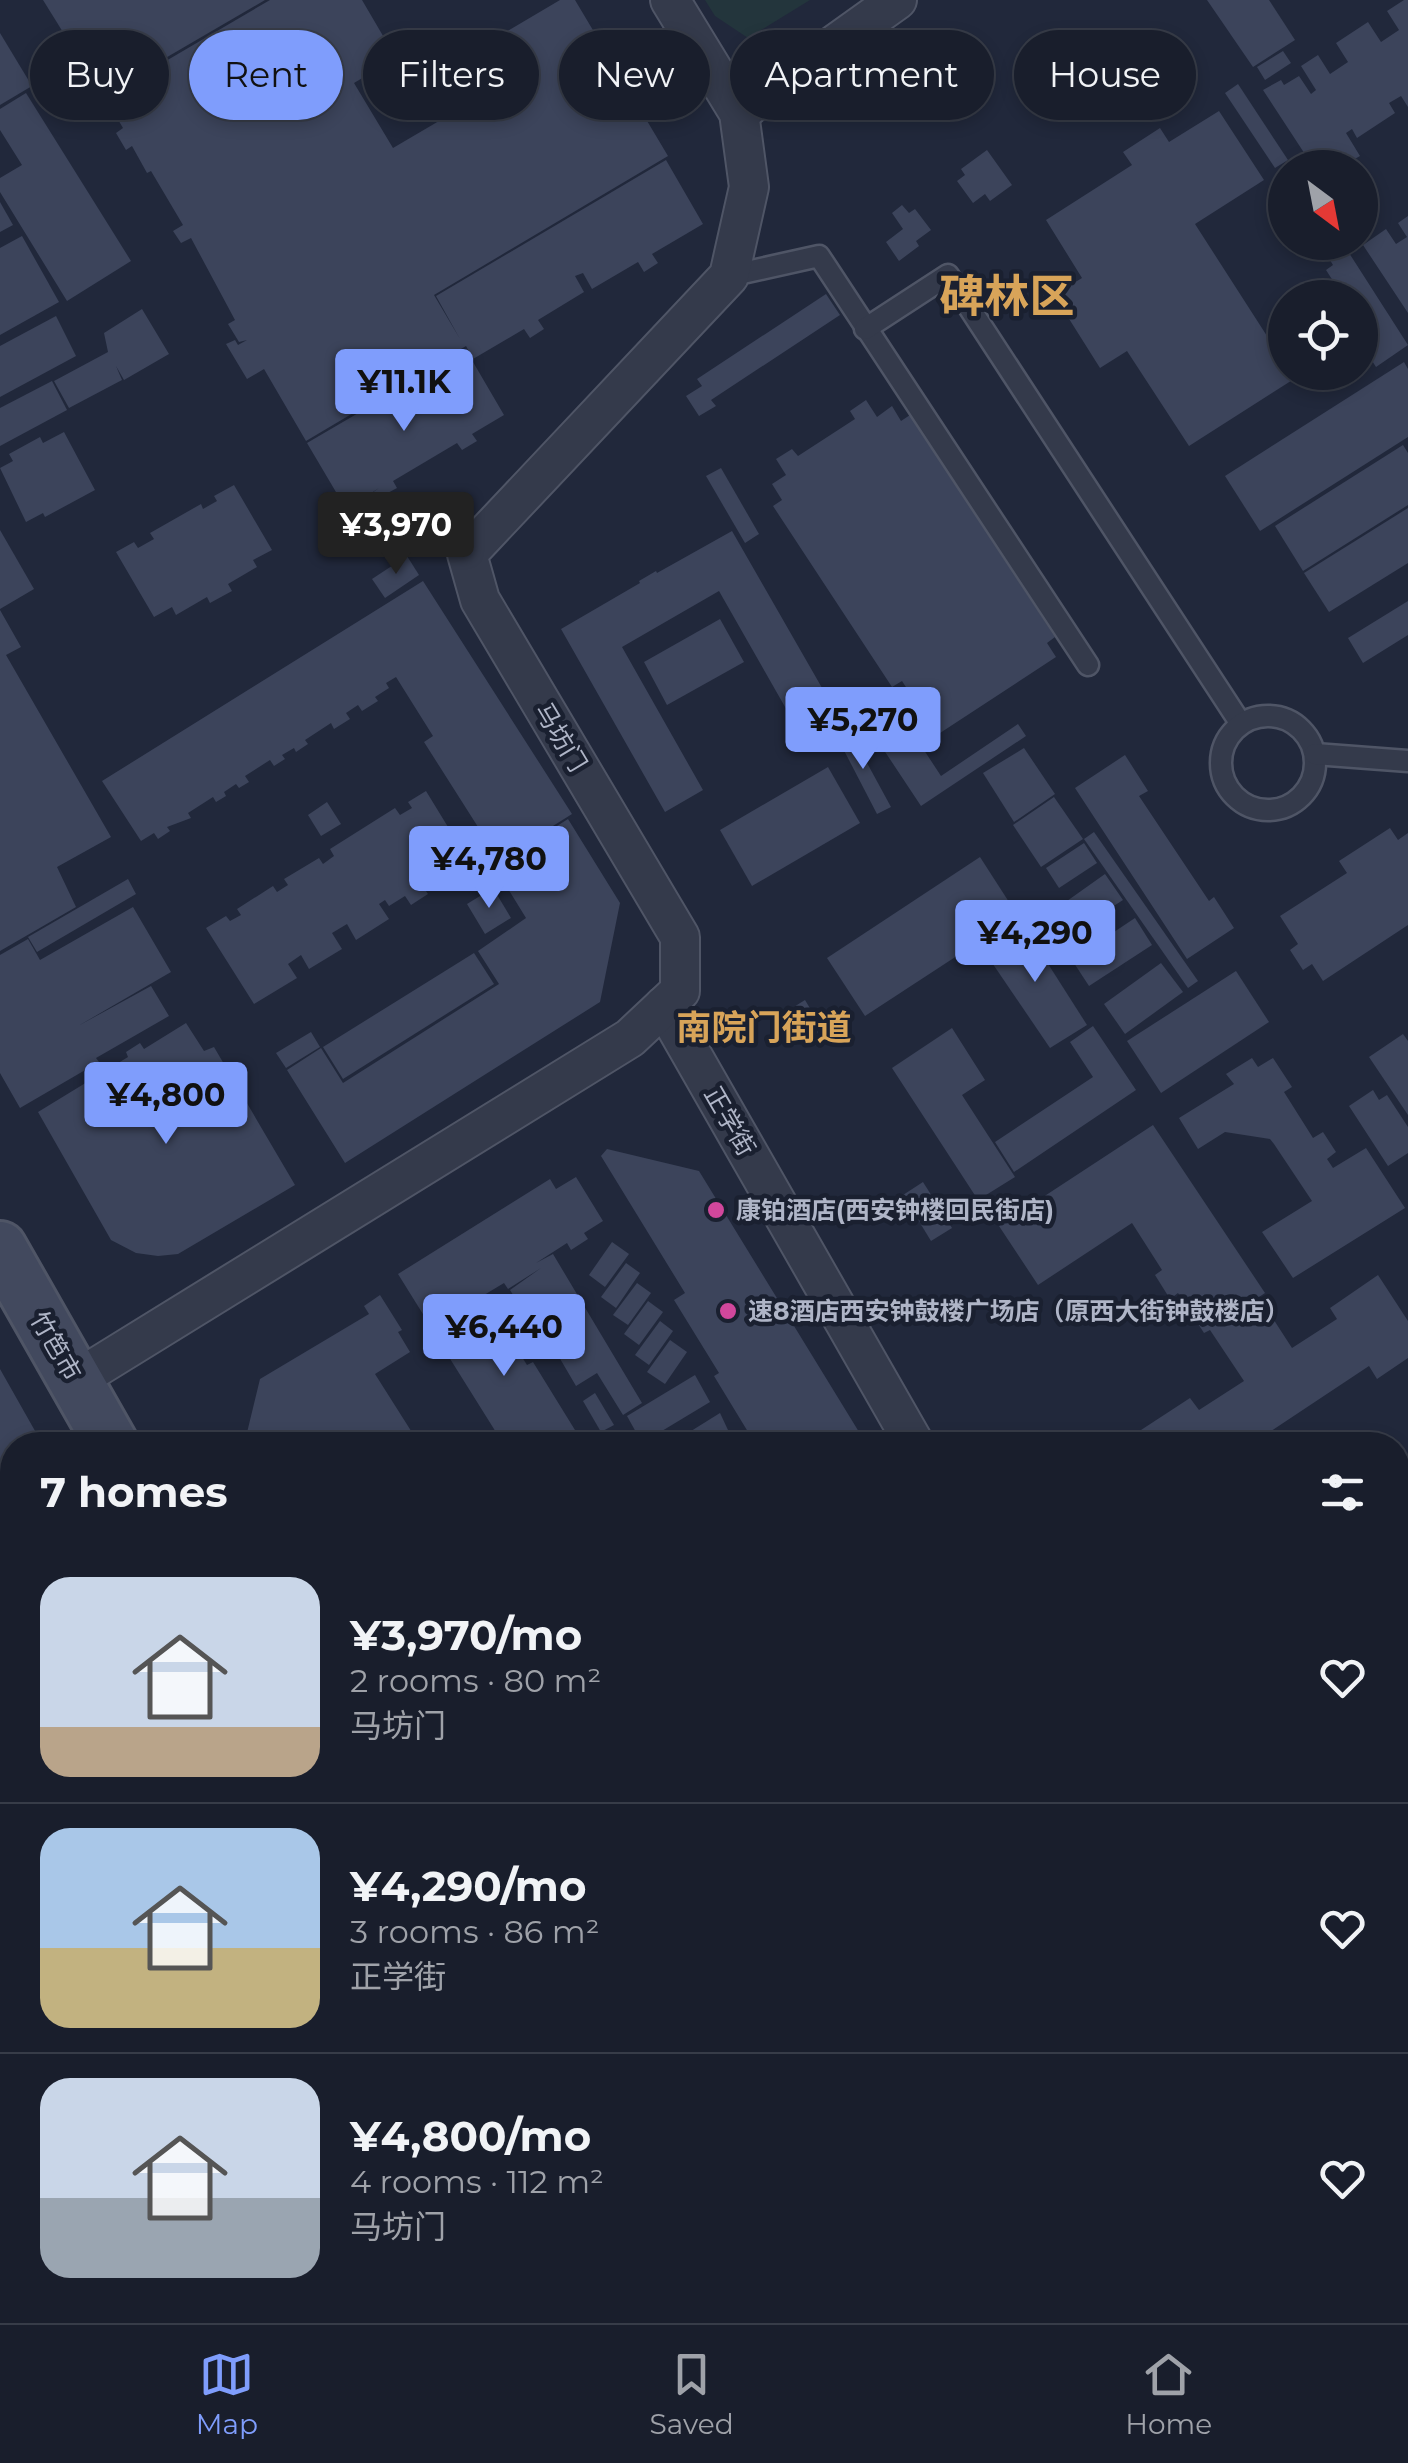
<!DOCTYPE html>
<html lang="en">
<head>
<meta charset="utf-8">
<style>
  body { margin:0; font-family:Montserrat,"Noto Sans SC",sans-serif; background:#262b38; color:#f1f3f6; height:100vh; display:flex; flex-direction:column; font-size:38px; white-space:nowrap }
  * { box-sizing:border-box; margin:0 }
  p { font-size:32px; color:#9fa2a9 }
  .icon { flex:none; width:55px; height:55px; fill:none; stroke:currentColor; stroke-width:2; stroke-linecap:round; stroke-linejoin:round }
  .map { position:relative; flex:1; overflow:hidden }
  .sheet { position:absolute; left:0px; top:1432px; width:1410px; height:892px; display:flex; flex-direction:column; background:#191e2c; border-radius:40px 40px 0 0; box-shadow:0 5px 15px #0003,0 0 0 2px #373c48 }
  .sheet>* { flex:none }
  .hud { position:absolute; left:30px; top:30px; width:1350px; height:90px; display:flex; gap:20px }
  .needle { width:65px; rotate:148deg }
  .fabs { position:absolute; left:1268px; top:150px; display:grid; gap:20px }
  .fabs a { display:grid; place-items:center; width:110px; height:110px; border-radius:50%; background:#191e2c; box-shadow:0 5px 15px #0003,0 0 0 2px #373c48; font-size:50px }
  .price { position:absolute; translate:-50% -85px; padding:0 22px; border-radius:10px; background:#7f9dfc; color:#111; font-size:32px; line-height:65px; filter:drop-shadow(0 2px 5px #0008) }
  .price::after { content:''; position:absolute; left:50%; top:60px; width:30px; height:22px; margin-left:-15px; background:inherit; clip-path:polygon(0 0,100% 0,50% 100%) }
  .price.on { background:#222; color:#fff }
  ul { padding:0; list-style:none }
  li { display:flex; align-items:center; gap:30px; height:250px; padding:0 40px }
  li+li { border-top:2px solid #373c48 }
  li span { display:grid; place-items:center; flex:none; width:280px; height:200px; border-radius:30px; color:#555 }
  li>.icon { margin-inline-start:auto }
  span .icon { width:120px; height:120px; fill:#fffc; stroke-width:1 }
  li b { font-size:42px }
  h2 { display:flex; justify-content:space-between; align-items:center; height:120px; padding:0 40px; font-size:42px }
  .tag { padding:0 35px; border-radius:45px; background:#191e2c; box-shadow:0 5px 15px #0003,0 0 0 2px #373c48; font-size:35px; line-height:90px }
  .tag.on { background:#7f9dfc; color:#111 }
  .tab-bar { display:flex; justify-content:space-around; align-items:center; height:140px; border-top:2px solid #373c48; background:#191e2c; font-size:28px; color:#9fa2a9 }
  .tab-bar a { display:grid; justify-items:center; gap:5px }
  .tab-bar .on { color:#7f9dfc }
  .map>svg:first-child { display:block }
  .green { fill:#23353c }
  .water { fill:#323e61 }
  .building { fill:#3c445b }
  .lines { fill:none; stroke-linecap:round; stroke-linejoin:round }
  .lane-casing { stroke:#4f5566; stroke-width:25 }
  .street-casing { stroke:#4f5566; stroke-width:42 }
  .secondary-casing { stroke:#4f5566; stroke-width:58 }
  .primary-casing { stroke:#3e4454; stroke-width:60 }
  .path { stroke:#3d5156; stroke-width:6; stroke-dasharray:8 8; stroke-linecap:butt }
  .lane { stroke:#343a4b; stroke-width:20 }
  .street { stroke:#343a4b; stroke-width:38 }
  .secondary { stroke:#42495e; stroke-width:52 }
  .primary { stroke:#52596b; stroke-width:55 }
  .hotel-dot { fill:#d1479c; stroke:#1a2030; stroke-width:4 }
  .labels { text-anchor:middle; stroke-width:9; stroke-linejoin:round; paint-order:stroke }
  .street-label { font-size:25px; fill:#afb5c7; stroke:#1a2030 }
  .poi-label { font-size:25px; font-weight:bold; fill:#afb5c7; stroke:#1a2030; text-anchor:start }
  .district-label { font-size:35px; font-weight:bold; fill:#d8a459; stroke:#1a2030 }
  .town-label { font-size:45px; font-weight:bold; fill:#d8a459; stroke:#1a2030 }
</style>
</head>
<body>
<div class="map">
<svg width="1408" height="2323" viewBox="0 0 1408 2323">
  <rect width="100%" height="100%" fill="#21283b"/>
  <polygon class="green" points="705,0 810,0 748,38 715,16"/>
  <polygon class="water" points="1154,2313 1280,2313 1287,2323 1161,2323"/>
  <g class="building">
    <polygon points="43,0 265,0 102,95"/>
    <polygon points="270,0 362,0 396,58 354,83 393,148 456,111 435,74 560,0 575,0 668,156 434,295 460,339 436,296 666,160 703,224 652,254 658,263 644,272 638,262 592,289 583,273 575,276 584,292 538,320 544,329 530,338 524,329 473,359 466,346 306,441 264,369 247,379 226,344 235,340 238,345 247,340 239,342 228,324 235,320 191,238 181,243 173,231 183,225 151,171 147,173 132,146 126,150 116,133 123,128 107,101 133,86 130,82"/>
    <polygon points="1207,0 1269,0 1295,40 1253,67"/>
    <polygon points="1404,0 1408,0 1408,107 1401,96 1389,103 1395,113 1357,138 1352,129 1346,133 1360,156 1346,164 1342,157 1331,165 1333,168 1314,168 1263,90 1281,80 1284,85 1299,76 1311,94 1316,90 1301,66 1318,55 1330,74 1348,62 1336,43 1368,22 1381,42 1399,30 1387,11"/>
    <polygon points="0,33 32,86 0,105"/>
    <polygon points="1283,51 1291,63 1265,80 1257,67"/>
    <polygon points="1238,84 1288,160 1275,168 1225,93"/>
    <polygon points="26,93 131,261 67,301 0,192 0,178 22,165 0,130 0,109"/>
    <polygon points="1219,111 1264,180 1195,224 1285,364 1285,372 1290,372 1294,379 1189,446 1127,351 1100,368 1054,295 1082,278 1046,220 1132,165 1123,152 1160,128 1169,142"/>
    <polygon points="987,150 1012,185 990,201 985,194 973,203 957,181 965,175 961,169"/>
    <polygon points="0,202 13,225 0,232"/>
    <polygon points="902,205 909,213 915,209 931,230 916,241 919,246 899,261 886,242 903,229 892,213"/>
    <polygon points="1408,216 1408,313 1363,245 1386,229 1396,244 1407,237 1398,223"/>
    <polygon points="22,236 59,302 0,335 0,248"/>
    <polygon points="1319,242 1342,242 1408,345 1376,367 1360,342 1360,330 1363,328 1360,322 1360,298 1344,298 1326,270 1333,265"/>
    <polygon points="826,294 840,315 711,400 716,406 699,416 686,396 702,386 697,379"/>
    <polygon points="142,309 169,354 124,380 116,366 122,380 69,408 54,381 108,352 104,333"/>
    <polygon points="56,316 76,356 0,397 0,346"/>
    <polygon points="466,350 504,415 472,434 477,441 462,450 457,443 393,481 397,488 384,495 390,506 355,525 347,511 379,488 346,509 307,443"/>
    <polygon points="1404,362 1408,369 1408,437 1260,531 1225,476"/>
    <polygon points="52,381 67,410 0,446 0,408"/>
    <polygon points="866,400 877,417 892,406 901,421 910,415 1055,637 1047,643 1056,657 937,735 902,681 892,687 773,506 782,500 772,484 786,475 776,459 792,449 798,456 855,419 850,411"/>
    <polygon points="64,432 95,490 45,517 43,513 26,522 0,468 13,461 9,454 40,437 43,443"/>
    <polygon points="1403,445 1408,453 1408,505 1303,571 1275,526"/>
    <polygon points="721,468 759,534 745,543 706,476"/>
    <polygon points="234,485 272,550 253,560 257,567 228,584 232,591 210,603 207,597 176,615 172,607 154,617 116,552 134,542 138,548 154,539 150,533 201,504 203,509 217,501 214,496"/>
    <polygon points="1408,508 1408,563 1329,612 1304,573"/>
    <polygon points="0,530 34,589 0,609"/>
    <polygon points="732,531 837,714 801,735 719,591 622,647 703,790 665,812 561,629 640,583 639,581 656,571 657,573"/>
    <polygon points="407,556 419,575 385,598 372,579"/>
    <polygon points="423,581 572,814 499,860 424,742 433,736 396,677 386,683 389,688 375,697 378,701 362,711 358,705 346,713 350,719 334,729 331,723 305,740 308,744 296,752 294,748 282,755 285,759 274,766 270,760 245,776 249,782 239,788 236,784 224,792 226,796 216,802 213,797 188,813 191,818 167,827 170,831 158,839 154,833 141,841 102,781"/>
    <polygon points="1408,601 1408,635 1363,663 1348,638"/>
    <polygon points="0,610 21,647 6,655 111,837 57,867 76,907 0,951"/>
    <polygon points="720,619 744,662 667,705 644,662"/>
    <polygon points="884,689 941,776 1018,724 1026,736 921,806 856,708"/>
    <polygon points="848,728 891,807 877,814 836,735"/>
    <polygon points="1024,748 1055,794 1014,822 983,773"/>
    <polygon points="1125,755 1148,791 1139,796 1209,901 1214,897 1234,928 1187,959 1075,788"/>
    <polygon points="828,767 860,823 752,886 720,830"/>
    <polygon points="426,791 467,858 452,868 457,876 439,887 433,877 421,884 428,894 411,905 405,896 389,906 385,900 379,904 389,919 356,940 347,924 332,933 342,949 309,969 301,955 288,964 297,978 254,1004 206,928 226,916 230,921 241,915 237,909 273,886 277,892 288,885 284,879 319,858 323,864 334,856 330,849 395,808 400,815 412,808 408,802"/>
    <polygon points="1054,797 1083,839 1041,867 1013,825"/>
    <polygon points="327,802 341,824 321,836 308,815"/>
    <polygon points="568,819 620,903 600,1002 345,1163 287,1070 321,1048 343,1083 499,984 478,951 526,918 494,866"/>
    <polygon points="1390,828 1398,840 1408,833 1408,925 1323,981 1312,964 1303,970 1290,950 1298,944 1280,916 1347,873 1339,861"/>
    <polygon points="1094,832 1198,981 1188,988 1084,839"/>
    <polygon points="1084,843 1097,863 1059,888 1046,868"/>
    <polygon points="980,857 1018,916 865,1016 827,958"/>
    <polygon points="1105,874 1123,900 1109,909 1111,913 1063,947 1043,918"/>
    <polygon points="128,879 136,894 37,952 28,937"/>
    <polygon points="493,888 511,918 485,934 467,904"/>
    <polygon points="133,907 171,972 78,1026 151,986 169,1016 96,1058 99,1062 20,1108 0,1073 0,955 28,939 40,960"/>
    <polygon points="1135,918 1152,945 1089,986 1072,960"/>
    <polygon points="1022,923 1087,1025 1050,1048 982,948"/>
    <polygon points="474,953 494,984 343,1079 323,1047"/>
    <polygon points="1161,963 1183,992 1125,1034 1104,1004"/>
    <polygon points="1236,971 1269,1022 1161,1093 1127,1041"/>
    <polygon points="805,1000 823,1030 801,1042 784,1013"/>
    <polygon points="186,1023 204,1051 214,1047 295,1185 178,1254 158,1256 136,1253 111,1240 38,1112 128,1057 126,1052 140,1043 144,1049"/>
    <polygon points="1093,1026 1136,1090 1014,1172 995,1142 1093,1077 1070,1042"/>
    <polygon points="952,1028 985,1080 962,1095 1015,1177 978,1200 892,1068"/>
    <polygon points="311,1032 320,1047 286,1068 276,1053"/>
    <polygon points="1403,1034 1408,1041 1408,1115 1369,1057"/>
    <polygon points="1252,1058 1258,1067 1273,1058 1292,1087 1284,1092 1313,1138 1323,1132 1336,1152 1327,1159 1333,1168 1366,1148 1405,1208 1293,1278 1262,1232 1312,1201 1274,1144 1270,1139 1225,1132 1198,1149 1179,1118 1234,1084 1226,1074"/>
    <polygon points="1373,1090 1379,1100 1387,1095 1408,1127 1408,1153 1388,1166 1349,1106"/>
    <polygon points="1153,1125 1265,1293 1259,1297 1292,1348 1337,1319 1330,1308 1378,1275 1408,1321 1408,1358 1377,1379 1369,1366 1250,1445 1151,1445 1141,1430 1190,1398 1199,1410 1244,1381 1210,1330 1204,1333 1178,1293 1170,1299 1155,1275 1162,1270 1132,1223 1038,1285 999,1226"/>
    <polygon points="607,1149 699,1171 867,1445 756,1445 714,1376 719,1373 674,1300 685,1293 601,1156"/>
    <polygon points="576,1177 603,1221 584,1233 588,1239 571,1250 567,1243 536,1263 553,1254 642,1403 623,1415 597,1373 576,1386 552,1345 572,1330 545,1346 510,1290 541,1268 508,1289 504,1283 431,1327 398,1274 550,1179 556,1189"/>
    <polygon points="923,1182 952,1228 931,1241 903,1195"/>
    <polygon points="612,1242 629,1254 605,1287 589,1275"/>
    <polygon points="626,1263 640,1273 616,1308 601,1297"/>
    <polygon points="637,1283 651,1293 628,1325 613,1315"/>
    <polygon points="380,1295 402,1330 398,1332 410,1352 375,1374 420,1445 244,1445 260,1379 369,1314 364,1306"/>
    <polygon points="484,1297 495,1314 500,1310 508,1322 502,1325 509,1337 515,1334 522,1345 517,1349 527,1365 533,1362 583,1443 504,1445 432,1330"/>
    <polygon points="648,1301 663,1312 639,1345 624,1334"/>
    <polygon points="660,1321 673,1331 649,1365 635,1355"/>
    <polygon points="670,1340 687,1352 665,1384 647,1372"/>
    <polygon points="0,1369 43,1445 12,1445 12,1557 0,1564"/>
    <polygon points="695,1375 710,1402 642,1443 627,1416"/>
    <polygon points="595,1393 614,1425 601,1432 583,1401"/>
    <polygon points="720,1413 735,1445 678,1445 675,1441"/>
    <polygon points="1403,1621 1408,1629 1408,1654 1403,1657 1408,1673 1398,1679 1398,1624"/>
    <polygon points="12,1645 12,1722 8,1725 0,1713 0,1660 10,1654 7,1648"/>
    <polygon points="12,1776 12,1881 0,1888 0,1784"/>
    <polygon points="0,1935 7,1946 12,1942 12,2096 5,2100 0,2093"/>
    <polygon points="1408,2091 1408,2106 1403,2109 1407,2115 1398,2121 1398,2097"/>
    <polygon points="12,2209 12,2267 0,2275 0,2216"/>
    <polygon points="135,2312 229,2312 235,2323 141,2323"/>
  </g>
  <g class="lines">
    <defs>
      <g id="lane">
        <polyline points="729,276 819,256 1088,665"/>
        <polyline points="865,329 948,275 1241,724"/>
        <circle cx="1268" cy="763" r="47"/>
        <polyline points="1315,754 1408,761"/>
      </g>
      <g id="street">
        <polyline points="739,113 897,0"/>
        <polyline points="664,1006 915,1445"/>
        <polyline points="76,1380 630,1038 680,991 680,937 480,600 467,554 729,276 749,187 739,113 670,0"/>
        <polyline points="1398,1777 1408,1771"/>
        <polyline points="1398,1931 1408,1925"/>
        <polyline points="486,2323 503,2312"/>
        <polyline points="762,2323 779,2312"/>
      </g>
      <polyline id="secondary" points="0,1248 112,1445"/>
      <g id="primary">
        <polyline points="1398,1822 1408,1816"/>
        <polyline points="1398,1871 1408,1865"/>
        <polyline points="589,2323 606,2312"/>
        <polyline points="671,2323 687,2312"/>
      </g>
    </defs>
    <use href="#lane" class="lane-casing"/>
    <use href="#street" class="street-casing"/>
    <use href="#secondary" class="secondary-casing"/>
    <use href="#primary" class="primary-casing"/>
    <polyline class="path" points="867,2323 884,2312"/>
    <use href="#lane" class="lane"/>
    <use href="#street" class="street"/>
    <use href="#secondary" class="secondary"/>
    <use href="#primary" class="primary"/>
  </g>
  <g class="hotel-dot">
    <circle cx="716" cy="1210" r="10"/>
    <circle cx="728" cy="1311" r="10"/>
  </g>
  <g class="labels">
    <g class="street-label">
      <text transform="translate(561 737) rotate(59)" y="9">马坊门</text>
      <text transform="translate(730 1121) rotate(60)" y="9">正学街</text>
      <text transform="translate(56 1346) rotate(60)" y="9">竹笆市</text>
    </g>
    <g class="poi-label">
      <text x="736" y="1219">康铂酒店(西安钟楼回民街店)</text>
      <text x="748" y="1320">速8酒店西安钟鼓楼广场店（原西大街钟鼓楼店）</text>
    </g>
    <g class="district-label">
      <text x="764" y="1040">南院门街道</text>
    </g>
    <g class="town-label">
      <text x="1007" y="312">碑林区</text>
    </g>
  </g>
</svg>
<div class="fabs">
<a><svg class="needle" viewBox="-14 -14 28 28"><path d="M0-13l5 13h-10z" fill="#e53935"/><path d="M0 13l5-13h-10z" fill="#9fa2a9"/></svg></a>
<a><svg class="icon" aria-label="locate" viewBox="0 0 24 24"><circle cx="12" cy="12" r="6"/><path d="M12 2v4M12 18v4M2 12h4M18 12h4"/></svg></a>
</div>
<b class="price" style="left:404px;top:434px">¥11.1K</b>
<b class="price on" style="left:396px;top:577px">¥3,970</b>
<b class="price" style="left:863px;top:772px">¥5,270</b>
<b class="price" style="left:489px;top:911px">¥4,780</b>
<b class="price" style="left:1035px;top:985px">¥4,290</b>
<b class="price" style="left:166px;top:1147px">¥4,800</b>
<b class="price" style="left:504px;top:1379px">¥6,440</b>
<div class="hud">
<a class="tag">Buy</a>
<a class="tag on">Rent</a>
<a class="tag">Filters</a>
<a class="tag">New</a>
<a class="tag">Apartment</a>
<a class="tag">House</a>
</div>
<section class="sheet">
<h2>7 homes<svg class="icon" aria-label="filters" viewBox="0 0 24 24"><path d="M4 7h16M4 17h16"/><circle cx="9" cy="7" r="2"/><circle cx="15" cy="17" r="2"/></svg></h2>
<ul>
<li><span style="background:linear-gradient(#c9d6e8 75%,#b9a48a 0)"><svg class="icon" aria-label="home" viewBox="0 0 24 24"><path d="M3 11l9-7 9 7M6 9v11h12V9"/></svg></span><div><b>¥3,970/mo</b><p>2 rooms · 80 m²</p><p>马坊门</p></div><svg class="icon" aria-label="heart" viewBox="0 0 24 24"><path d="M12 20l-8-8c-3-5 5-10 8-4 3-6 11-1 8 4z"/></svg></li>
<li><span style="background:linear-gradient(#a9c7e8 60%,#c2b280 0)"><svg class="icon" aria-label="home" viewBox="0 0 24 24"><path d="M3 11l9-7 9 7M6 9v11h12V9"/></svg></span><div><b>¥4,290/mo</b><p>3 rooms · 86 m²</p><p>正学街</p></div><svg class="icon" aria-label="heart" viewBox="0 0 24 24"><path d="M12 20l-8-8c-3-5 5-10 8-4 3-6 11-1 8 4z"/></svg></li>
<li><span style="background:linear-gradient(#c9d6e8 60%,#9aa5b1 0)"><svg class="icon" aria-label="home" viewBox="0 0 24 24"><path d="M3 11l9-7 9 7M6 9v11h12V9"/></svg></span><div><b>¥4,800/mo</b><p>4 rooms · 112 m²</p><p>马坊门</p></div><svg class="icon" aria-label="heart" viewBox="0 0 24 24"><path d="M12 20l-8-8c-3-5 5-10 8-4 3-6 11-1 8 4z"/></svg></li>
</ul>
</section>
</div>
<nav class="tab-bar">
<a class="on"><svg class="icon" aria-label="map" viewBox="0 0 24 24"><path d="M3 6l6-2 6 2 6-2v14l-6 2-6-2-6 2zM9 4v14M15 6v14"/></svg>Map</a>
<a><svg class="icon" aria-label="saved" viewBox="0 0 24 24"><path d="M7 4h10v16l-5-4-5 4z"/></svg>Saved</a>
<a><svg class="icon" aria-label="home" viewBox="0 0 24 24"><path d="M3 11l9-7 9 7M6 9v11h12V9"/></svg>Home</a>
</nav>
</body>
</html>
